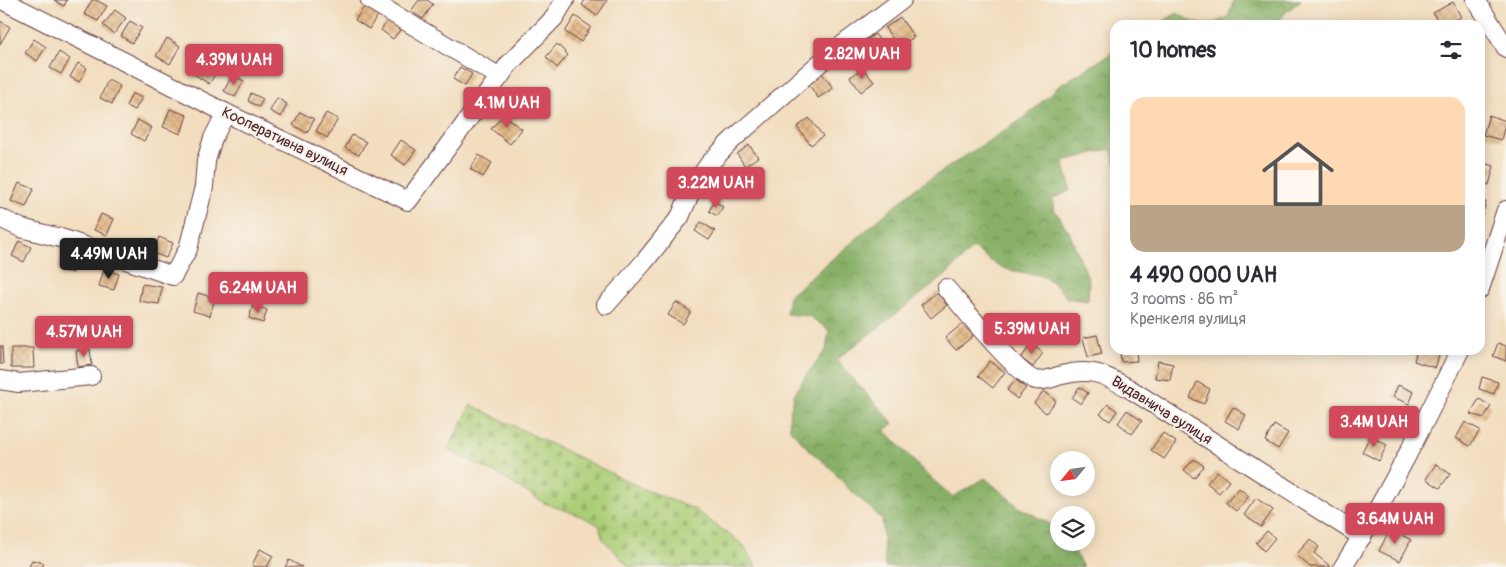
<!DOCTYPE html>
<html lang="en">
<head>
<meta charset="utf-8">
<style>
  body { margin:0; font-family:Pangolin,sans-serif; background:#f2f2f3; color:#2b2b33; height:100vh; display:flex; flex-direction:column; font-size:19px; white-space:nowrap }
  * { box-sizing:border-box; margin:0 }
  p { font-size:16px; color:#7c7c81 }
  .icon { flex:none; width:28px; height:28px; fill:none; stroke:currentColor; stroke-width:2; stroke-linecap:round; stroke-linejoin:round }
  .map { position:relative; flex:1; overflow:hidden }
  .drawer { position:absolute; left:1110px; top:20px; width:375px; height:335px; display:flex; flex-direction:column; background:#fff; border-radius:15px; box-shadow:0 2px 12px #0003 }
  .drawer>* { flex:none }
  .needle { width:32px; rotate:241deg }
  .fabs { position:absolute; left:1050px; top:451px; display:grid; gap:10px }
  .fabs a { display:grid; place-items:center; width:45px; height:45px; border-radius:50%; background:#fff; box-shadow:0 2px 12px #0003; font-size:25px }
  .price { position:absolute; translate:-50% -42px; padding:0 11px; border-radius:5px; background:#d1495b; color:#fff; font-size:16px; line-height:32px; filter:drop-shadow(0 1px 2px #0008) }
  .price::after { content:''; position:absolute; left:50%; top:30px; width:15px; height:11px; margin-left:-8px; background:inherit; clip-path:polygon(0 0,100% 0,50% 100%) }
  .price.active { background:#222; color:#fff }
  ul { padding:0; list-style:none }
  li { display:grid; align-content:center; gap:10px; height:265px; padding:0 20px }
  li+li { border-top:1px solid #e1e1e2 }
  li span { display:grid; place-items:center; height:155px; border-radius:15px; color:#555 }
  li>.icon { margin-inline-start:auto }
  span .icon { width:90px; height:90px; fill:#fffc; stroke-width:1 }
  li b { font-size:21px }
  h2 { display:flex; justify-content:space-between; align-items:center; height:60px; padding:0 20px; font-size:21px }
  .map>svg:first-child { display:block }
  .forest { fill:url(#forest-crowns); stroke:#686848 }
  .cemetery { fill:url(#cemetery-stones); stroke:#7a7650 }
  .building { fill:url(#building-cross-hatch) }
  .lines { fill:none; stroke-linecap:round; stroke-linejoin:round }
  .minor-casing { stroke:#633c41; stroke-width:20 }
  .minor { stroke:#fff; stroke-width:18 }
  .labels { text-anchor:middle; stroke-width:4; stroke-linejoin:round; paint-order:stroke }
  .street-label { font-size:15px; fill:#4a1f2b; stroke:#f7f3e8 }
</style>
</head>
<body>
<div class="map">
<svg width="1506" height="567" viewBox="0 0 1506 567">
  <defs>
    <pattern id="forest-crowns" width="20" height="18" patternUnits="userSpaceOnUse" patternTransform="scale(1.25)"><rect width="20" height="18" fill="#87b066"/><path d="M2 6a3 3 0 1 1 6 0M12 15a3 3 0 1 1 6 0" fill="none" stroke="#708f54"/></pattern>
    <pattern id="cemetery-stones" width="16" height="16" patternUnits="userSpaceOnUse" patternTransform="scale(1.25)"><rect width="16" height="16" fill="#aacd75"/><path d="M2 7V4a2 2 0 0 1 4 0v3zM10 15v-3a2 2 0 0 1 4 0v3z" fill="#94b065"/></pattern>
    <pattern id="building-cross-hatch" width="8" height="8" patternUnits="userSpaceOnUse" patternTransform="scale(1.25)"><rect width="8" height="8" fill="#e4bc8c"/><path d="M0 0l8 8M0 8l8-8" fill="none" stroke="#c5a179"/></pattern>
  </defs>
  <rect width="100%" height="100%" fill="#f7f3e8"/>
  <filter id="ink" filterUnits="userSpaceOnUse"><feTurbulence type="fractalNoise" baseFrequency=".02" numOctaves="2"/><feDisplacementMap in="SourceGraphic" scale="10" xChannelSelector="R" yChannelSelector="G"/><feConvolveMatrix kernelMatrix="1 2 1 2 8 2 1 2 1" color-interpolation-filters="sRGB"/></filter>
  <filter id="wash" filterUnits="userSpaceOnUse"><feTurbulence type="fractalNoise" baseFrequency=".0096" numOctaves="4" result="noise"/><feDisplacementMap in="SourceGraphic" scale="20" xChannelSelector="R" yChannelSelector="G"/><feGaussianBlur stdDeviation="1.12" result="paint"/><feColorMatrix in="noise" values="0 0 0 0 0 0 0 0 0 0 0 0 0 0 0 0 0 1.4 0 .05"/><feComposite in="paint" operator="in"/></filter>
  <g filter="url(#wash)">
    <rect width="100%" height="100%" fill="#f2ddbe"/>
    <g class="forest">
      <path d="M1234 0H1301L1286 12 1276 25H1157L1177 13C1199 26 1204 28 1228 17Z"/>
      <path d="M1115 51V164L1111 149 1063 161 1071 190 1052 199 1054 209 1069 232 1089 280 1088 301 1067 298C1045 269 1037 277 1006 269 995 266 983 254 973 248L946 275 836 360 893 423 885 430 926 474 953 497 985 478 1019 507 1059 529V542L1070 543 1083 567H885L882 519 847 487 830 467 810 451 790 429 789 417 794 395 806 375 826 350 829 330 809 316 786 314 789 296 916 188 1024 118 1059 86Z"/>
    </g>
    <polygon class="cemetery" points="471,405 648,491 694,509 743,545 757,567 629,567 603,539 599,525 581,516 544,503 497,474 448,450"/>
    <g id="blocks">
      <g class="building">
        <polygon points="54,0 67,0 64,6"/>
        <polygon points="92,0 96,0 107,6 98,21 84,14"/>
        <polygon points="419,0 427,0 433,4 423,19 411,11"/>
        <polygon points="585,0 605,0 607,1 597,16 582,5"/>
        <polygon points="1453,2 1461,17 1448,25 1440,25 1433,13"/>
        <polygon points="364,7 378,15 369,29 355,20"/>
        <polygon points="115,10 126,18 114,34 103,25"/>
        <polygon points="575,16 591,27 581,42 565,32"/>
        <polygon points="390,17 403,26 393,39 381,30"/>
        <polygon points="900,17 914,37 899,47 885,28"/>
        <polygon points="0,21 10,27 0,44"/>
        <polygon points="130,21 142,28 132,43 121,36"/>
        <polygon points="875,34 886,49 871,59 860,45"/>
        <polygon points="167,38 180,46 170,64 156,56"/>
        <polygon points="34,39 46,47 37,61 25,53"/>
        <polygon points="557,44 568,55 557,68 546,57"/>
        <polygon points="59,52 70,59 61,74 50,68"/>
        <polygon points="206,55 221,65 209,84 194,74"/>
        <polygon points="78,63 87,68 79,82 70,77"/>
        <polygon points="460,67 472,74 465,86 453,79"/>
        <polygon points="863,68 874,82 861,92 850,77"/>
        <polygon points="822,73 833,88 818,98 808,83"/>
        <polygon points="232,75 244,81 235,97 224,91"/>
        <polygon points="108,80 120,86 112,104 100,98"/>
        <polygon points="132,93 142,98 135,110 126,106"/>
        <polygon points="251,93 263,99 259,107 248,101"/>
        <polygon points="277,98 287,104 281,117 270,111"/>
        <polygon points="170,109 187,115 181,134 163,127"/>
        <polygon points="300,112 314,119 307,133 293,125"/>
        <polygon points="326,113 338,119 327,138 316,131"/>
        <polygon points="503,115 522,129 510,144 491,129"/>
        <polygon points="1489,115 1506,121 1501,140 1483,135"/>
        <polygon points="809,118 823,136 811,145 797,127"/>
        <polygon points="138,120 152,128 144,141 131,134"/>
        <polygon points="352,135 366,142 359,155 345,148"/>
        <polygon points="401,140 416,150 405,165 391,155"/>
        <polygon points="749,145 758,157 745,166 737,154"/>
        <polygon points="479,155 492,163 483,177 470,169"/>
        <polygon points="1480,162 1494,166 1489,185 1480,182"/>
        <polygon points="743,170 759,190 752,196 736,175"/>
        <polygon points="19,183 34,189 26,207 11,201"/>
        <polygon points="1480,200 1486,202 1481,220 1480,220"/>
        <polygon points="715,201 723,207 717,216 709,211"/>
        <polygon points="101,214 114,219 107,235 94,230"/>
        <polygon points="701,222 715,231 709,240 695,231"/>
        <polygon points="159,237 173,243 166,258 153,253"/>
        <polygon points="19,241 31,247 24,262 12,256"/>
        <polygon points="61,255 76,258 73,273 58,270"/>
        <polygon points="104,269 119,274 114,290 99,286"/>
        <polygon points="142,284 162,287 159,304 139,301"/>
        <polygon points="937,292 947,305 931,318 921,305"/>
        <polygon points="198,293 215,298 210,316 193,311"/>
        <polygon points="676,302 691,312 683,324 668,315"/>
        <polygon points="253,305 267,310 263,323 249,318"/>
        <polygon points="962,324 973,336 956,350 945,338"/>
        <polygon points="1097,335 1102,354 1088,357 1083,338"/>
        <polygon points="1498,343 1506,346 1506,361 1493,356"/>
        <polygon points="1031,344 1043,353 1033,367 1021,358"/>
        <polygon points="0,346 2,346 3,364 0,364"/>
        <polygon points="11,348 33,348 34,368 11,368"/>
        <polygon points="90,349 92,365 78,367 76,351"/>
        <polygon points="1120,350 1136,350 1137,361 1121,362"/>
        <polygon points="1417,350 1441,350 1435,368 1414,361"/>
        <polygon points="990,361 1005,372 993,388 978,376"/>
        <polygon points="1158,361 1173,364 1170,380 1155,378"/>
        <polygon points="1482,377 1498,382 1494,394 1479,389"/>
        <polygon points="1016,380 1026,388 1017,399 1007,390"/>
        <polygon points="1197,382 1210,389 1204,404 1190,398"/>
        <polygon points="1398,385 1414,392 1409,404 1393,397"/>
        <polygon points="1079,387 1088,393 1081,404 1072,398"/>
        <polygon points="1044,391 1056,401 1046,413 1034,403"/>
        <polygon points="1479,399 1491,406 1484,418 1470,414"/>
        <polygon points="1108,404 1117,411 1110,421 1100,414"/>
        <polygon points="1233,407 1246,415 1239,429 1225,421"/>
        <polygon points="1127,410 1142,421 1132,434 1118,423"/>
        <polygon points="1465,422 1480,430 1470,446 1456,438"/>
        <polygon points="1274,425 1288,433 1278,449 1265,441"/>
        <polygon points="1163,433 1176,442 1164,459 1151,450"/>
        <polygon points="1370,436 1387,445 1379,461 1362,452"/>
        <polygon points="1194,459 1204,466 1194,478 1184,470"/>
        <polygon points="1436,464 1450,474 1440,488 1426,479"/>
        <polygon points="1217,471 1229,481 1219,493 1207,483"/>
        <polygon points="1239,488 1249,496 1236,511 1226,503"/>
        <polygon points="1256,498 1273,510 1261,527 1244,515"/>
        <polygon points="1390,529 1411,540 1400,561 1379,551"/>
        <polygon points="1267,531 1275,538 1264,551 1256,543"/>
        <polygon points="1310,539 1319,547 1314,553 1331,567 1310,567 1296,555"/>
        <polygon points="260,549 273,556 267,567 256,567 252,565"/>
        <polygon points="32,560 44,563 42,567 29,567"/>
        <polygon points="289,560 302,567 285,567"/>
      </g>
    </g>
  </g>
  <g filter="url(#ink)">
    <use href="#blocks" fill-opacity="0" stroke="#633c41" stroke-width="1"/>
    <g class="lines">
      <defs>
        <g id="minor">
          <polyline points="2,0 226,113 408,201 509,64 554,18 565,0"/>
          <polyline points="370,0 500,77"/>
          <polyline points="1476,0 1506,48"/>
          <polyline points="0,218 21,228 64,239 173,276 188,249 204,187 206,161 213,138 226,113"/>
          <path d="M946 288C961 305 1019 377 1036 380 1045 382 1053 377 1062 375 1091 367 1105 375 1130 389L1362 537"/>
          <polyline points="1480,289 1506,210"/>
          <polyline points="606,305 644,262 680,217 693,187 709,164 731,141 829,55 902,0"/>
          <polyline points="0,380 19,383 91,376"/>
          <path d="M1343 567C1387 497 1424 424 1460 350"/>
        </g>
      </defs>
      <use href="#minor" class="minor-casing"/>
      <use href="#minor" class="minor"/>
    </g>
  </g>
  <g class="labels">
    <g class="street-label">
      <text transform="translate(285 141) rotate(26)" y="5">Кооперативна вулиця</text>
      <text transform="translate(1162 410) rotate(32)" y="5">Видавнича вулиця</text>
    </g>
  </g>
</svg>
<div class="fabs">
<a><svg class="needle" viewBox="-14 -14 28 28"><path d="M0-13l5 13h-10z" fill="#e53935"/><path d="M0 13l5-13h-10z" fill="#7c7c81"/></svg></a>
<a><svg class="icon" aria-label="layers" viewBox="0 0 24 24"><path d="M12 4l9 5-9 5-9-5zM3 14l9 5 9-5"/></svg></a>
</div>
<b class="price" style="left:862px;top:80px">2.82M UAH</b>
<b class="price" style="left:234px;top:86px">4.39M UAH</b>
<b class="price" style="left:507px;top:129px">4.1M UAH</b>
<b class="price" style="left:716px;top:209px">3.22M UAH</b>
<b class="price active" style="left:109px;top:280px">4.49M UAH</b>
<b class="price" style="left:258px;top:314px">6.24M UAH</b>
<b class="price" style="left:1032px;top:355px">5.39M UAH</b>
<b class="price" style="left:84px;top:358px">4.57M UAH</b>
<b class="price" style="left:1374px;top:448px">3.4M UAH</b>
<b class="price" style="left:1395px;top:545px">3.64M UAH</b>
<section class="drawer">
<h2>10 homes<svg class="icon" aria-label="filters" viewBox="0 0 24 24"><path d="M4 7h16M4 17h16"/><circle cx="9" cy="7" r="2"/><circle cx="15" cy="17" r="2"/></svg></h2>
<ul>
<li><span style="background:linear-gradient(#ffd9b3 70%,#b9a48a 0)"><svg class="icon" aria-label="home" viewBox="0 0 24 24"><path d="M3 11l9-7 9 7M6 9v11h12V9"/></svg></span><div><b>4 490 000 UAH</b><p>3 rooms · 86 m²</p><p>Кренкеля вулиця</p></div></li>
</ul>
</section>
</div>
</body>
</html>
